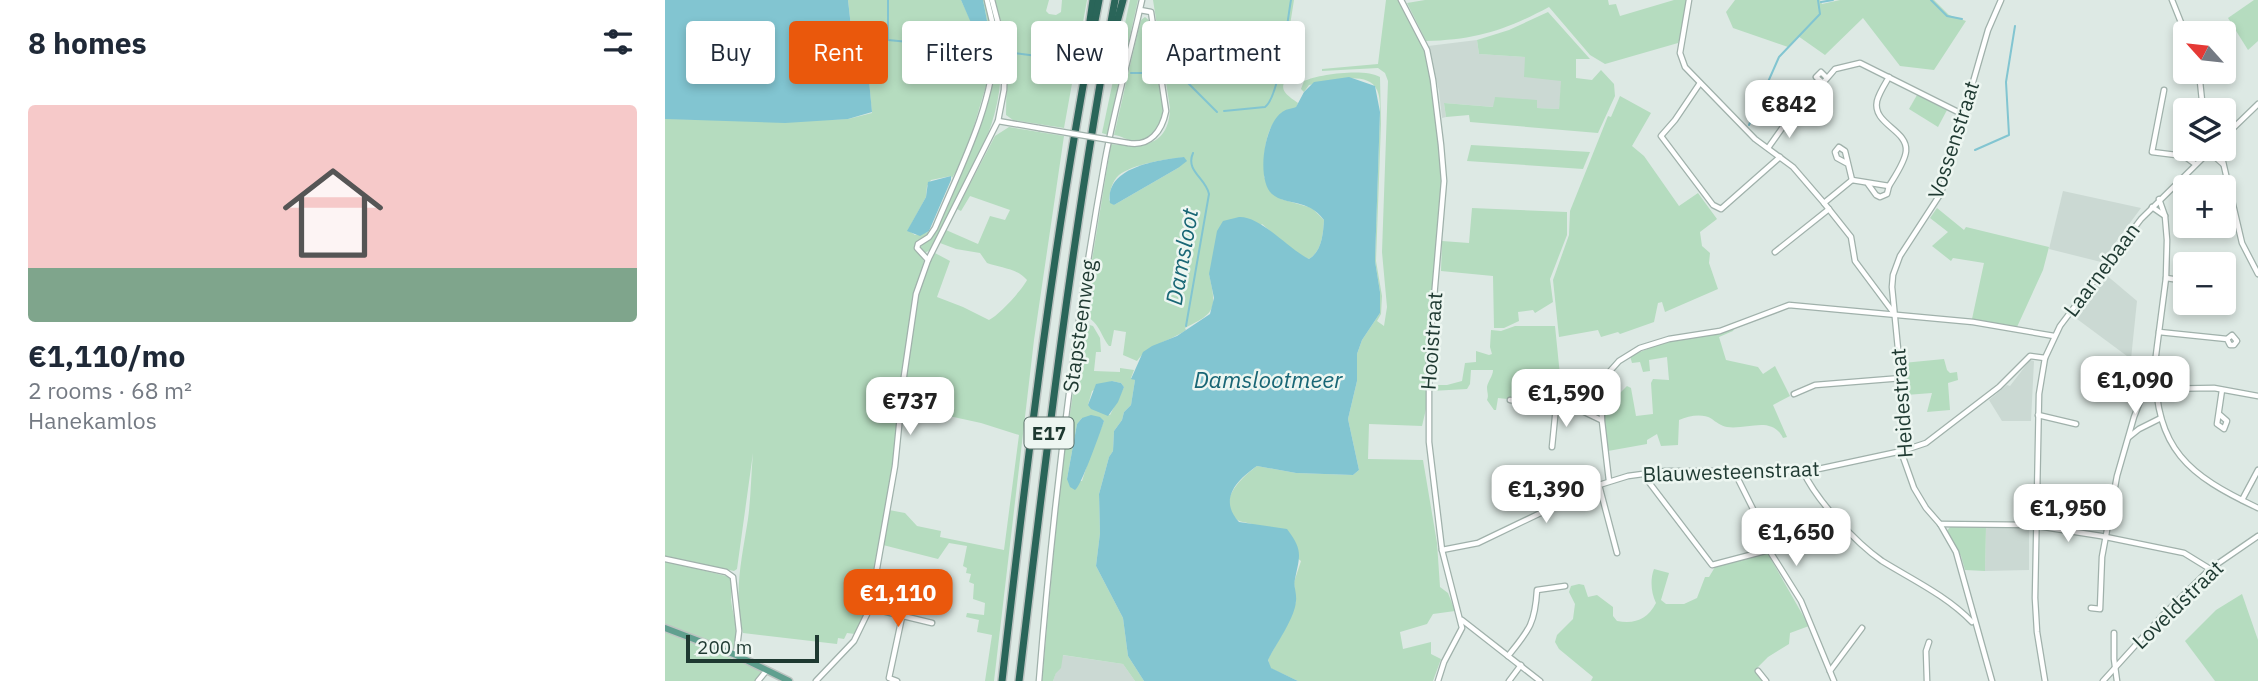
<!DOCTYPE html>
<html lang="en">
<head>
<meta charset="utf-8">
<style>
  body { margin:0; font-family:"IBM Plex Sans",sans-serif; background:#f6f6f7; color:#1f2937; height:100vh; display:flex; flex-direction:column; font-size:26px; white-space:nowrap }
  * { box-sizing:border-box; margin:0 }
  p { font-size:23px; color:#747a83 }
  .icon { flex:none; width:38px; height:38px; fill:none; stroke:currentColor; stroke-width:2; stroke-linecap:round; stroke-linejoin:round }
  .map { position:relative; flex:1; overflow:hidden }
  .sheet { display:flex; flex-direction:column; background:#fff; width:665px }
  .sheet>* { flex:none }
  .top-card { position:absolute; left:21px; top:21px; width:665px; height:63px; display:flex; gap:14px }
  .needle { width:46px; rotate:297deg }
  .buttons { position:absolute; left:1508px; top:21px; display:grid; gap:14px }
  .buttons a { display:grid; place-items:center; width:63px; height:63px; border-radius:7px; background:#fff; box-shadow:0 4px 10px #0003; font-size:35px }
  .scale { position:absolute; left:21px; bottom:18px; width:133px; box-sizing:border-box; padding-left:7px; border:4px solid #1e3931; border-top:0; font-size:19px; line-height:24px; white-space:nowrap; color:#1e3931; -webkit-text-stroke:5px #edf6f1; paint-order:stroke }
  .price { position:absolute; translate:-50% -60px; padding:0 16px; border-radius:14px; background:#fff; color:#222; font-size:23px; line-height:46px; filter:drop-shadow(0 2px 4px #0008) }
  .price::after { content:''; position:absolute; left:50%; top:42px; width:21px; height:16px; margin-left:-10px; background:inherit; clip-path:polygon(0 0,100% 0,50% 100%) }
  .price.active { background:#ea580c; color:#fff }
  ul { padding:0; list-style:none }
  li { display:grid; align-content:center; gap:14px; height:371px; padding:0 28px }
  li span { display:grid; place-items:center; height:217px; border-radius:7px; color:#555 }
  li>.icon { margin-inline-start:auto }
  span .icon { width:126px; height:126px; fill:#fffc; stroke-width:1 }
  li b { font-size:30px }
  h2 { display:flex; justify-content:space-between; align-items:center; height:84px; padding:0 28px; font-size:30px }
  .chip { padding:0 24px; border-radius:7px; background:#fff; box-shadow:0 4px 10px #0003; font-size:24px; line-height:63px }
  .chip.active { background:#ea580c; color:#fff }
  main { display:flex; flex:1; min-height:0 }
  .map>svg:first-child { display:block }
  .built { fill:#cbd9d3 }
  .green { fill:#b5dcbf; fill-rule:evenodd }
  .water { fill:#82c5d1 }
  .lines { fill:none; stroke-linecap:round; stroke-linejoin:round }
  .stream { stroke:#82c5d1; stroke-width:2 }
  .minor-casing { stroke:#a0b1ab; stroke-width:7 }
  .major-casing { stroke:#bcc4c1; stroke-width:9 }
  .highway-casing { stroke:#bcc4c1; stroke-width:10 }
  .minor { stroke:#fff; stroke-width:4.5 }
  .major { stroke:#60a08f; stroke-width:6 }
  .highway { stroke:#2a6559; stroke-width:7 }
  .minor-bridge-casing { stroke:#a0b1ab; stroke-width:7; stroke-linecap:butt }
  .minor-bridge { stroke:#fff; stroke-width:4.5 }
  .labels { text-anchor:middle; stroke-width:5; stroke-linejoin:round; paint-order:stroke }
  .shield { fill:#edf6f1; stroke:#5c726b; stroke-width:2 }
  .shield-label { font-size:19px; font-weight:bold; fill:#1e3931 }
  .street-label { font-size:21px; fill:#1e3931; stroke:#edf6f1 }
  .water-label { font-size:23px; font-style:italic; fill:#186675; stroke:#edf6f1 }
</style>
</head>
<body>
<main>
<section class="sheet">
<h2>8 homes<svg class="icon" aria-label="filters" viewBox="0 0 24 24"><path d="M4 7h16M4 17h16"/><circle cx="9" cy="7" r="2"/><circle cx="15" cy="17" r="2"/></svg></h2>
<ul>
<li><span style="background:linear-gradient(#f6c9c9 75%,#7fa58c 0)"><svg class="icon" aria-label="home" viewBox="0 0 24 24"><path d="M3 11l9-7 9 7M6 9v11h12V9"/></svg></span><div><b>€1,110/mo</b><p>2 rooms · 68 m²</p><p>Hanekamlos</p></div></li>
</ul>
</section>
<div class="map">
<svg width="1593" height="681" viewBox="0 0 1593 681">
  <rect width="100%" height="100%" fill="#dde9e4"/>
  <g class="built">
    <polygon points="812,40 814,54 860,57 897,81 894,109 872,108 872,101 830,98 829,107 779,103 781,117 777,118 774,91 763,46"/>
    <polygon points="1398,191 1476,208 1436,262 1384,249"/>
    <polygon points="1440,274 1472,301 1466,359 1408,316"/>
    <polygon points="1365,360 1369,361 1366,421 1337,421 1324,400 1342,385 1345,386"/>
    <polygon points="1321,527 1364,527 1364,570 1320,571"/>
    <polygon points="397,655 458,664 470,681 388,681"/>
  </g>
  <g class="green">
    <path d="M183 0H296L310 30 325 36 318 0H320L329 41 323 79 306 136 293 168 287 178 286 176 266 180 262 186 261 197 243 230 250 235 263 232V235L253 241 250 246 259 261 248 299 228 461 202 612 190 634 182 633 179 639 173 638 172 644 78 633C68 593 77 558 83 519 86 497 86 475 88 453L72 569 69 571 0 556V119L152 120 183 119 207 113 202 59 193 36 186 27Z"/>
    <path d="M323 0H325C358 106 310 159 265 250L260 253 254 248 266 237 315 121 331 44Z"/>
    <polygon points="330,0 384,0 381,11 384,14 391,15 396,12 397,0 422,0 399,128 348,120 341,115 342,47"/>
    <polygon points="465,0 473,0 443,135 437,133"/>
    <path d="M488 0H629L619 63 627 71C613 88 616 91 633 103L631 108C599 117 599 147 599 177L616 199 647 208 659 220C658 234 657 251 644 259L630 253 597 224 544 274C552 309 551 313 520 328L521 330C504 342 484 344 472 361L458 355 461 332 449 330 446 346H444C435 334 434 321 418 315L446 144C477 148 504 147 505 108ZM519 157 513 168 449 205 444 200C445 191 447 181 454 175 468 164 502 159 519 157Z"/>
    <path d="M721 0H734L757 43 762 59 775 150 777 181 762 359 761 409 757 426 704 424 703 459 758 460 772 543 775 587 783 593 790 611 768 614 762 624 735 632 738 649 766 642V654L776 659 768 681H633L605 668 603 659 621 627 631 602 629 582 636 561C620 550 604 532 587 524 581 522 576 523 571 519 551 501 577 477 592 466L631 473 688 475 694 470 683 419 692 381V354L697 340 715 313V292L710 261 715 112C715 105 715 96 712 90 703 69 661 82 644 85L639 92 636 89 639 81C655 74 700 68 715 77L716 124 711 261 717 296 716 314 712 321 719 326 722 307 717 252 723 81 720 73 713 68 657 71V69L713 64Z"/>
    <path d="M760 0H943L944 5 951 4 955 16 1009 0H1023L1019 28 1013 43 940 64 925 55 884 7C841 30 810 40 761 41L742 3Z"/>
    <polygon points="1070,0 1155,0 1157,4 1175,0 1269,0 1284,15 1301,21 1269,70 1235,66 1198,18 1160,55 1133,36 1123,47 1068,28 1061,12"/>
    <polygon points="1589,0 1593,0 1593,41 1583,50 1563,18"/>
    <polygon points="883,12 925,59 911,59 911,78 927,80 936,70 949,84 950,96 933,133 805,122 804,115 781,117 779,103 828,107 830,97 872,100 872,108 894,109 896,81 859,77 860,57 814,54 812,40 844,30"/>
    <path d="M480 17 486 22 498 109C496 124 488 142 470 141 463 141 457 136 449 135L474 27 476 20Z"/>
    <polygon points="1252,95 1282,110 1273,127 1244,109"/>
    <polygon points="955,96 986,113 967,146 979,156 1014,206 1033,193 1052,219 1035,232 1037,246 1045,253 1044,263 1053,289 1000,312 997,302 993,303 989,322 955,334 953,332 936,337 933,330 894,337 888,280 904,235 905,211 943,116 946,117"/>
    <path d="M344 127 399 136 369 340 329 681H320L327 635 312 632 314 620 301 617 302 613 319 615 320 603 308 599 309 584 304 582 306 574 301 573 302 568 298 566 302 546 284 543 273 559 218 545 224 510 240 513 252 526 276 531 275 537 339 550 354 435 316 423 238 406C244 355 245 299 270 253L285 261 272 297 298 307 324 320C334 315 357 290 362 280 352 268 335 268 322 263L315 253 291 249 275 243 281 230 313 244 325 216 340 220 345 210 305 196 296 211 292 209 330 136Z"/>
    <polygon points="806,145 925,152 918,169 802,161"/>
    <polygon points="807,208 902,212 902,235 885,279 888,302 870,313 868,310 853,312 854,321 839,328 829,328 828,276 776,271 777,241 804,243"/>
    <polygon points="1272,208 1299,230 1301,227 1384,247 1378,270 1352,327 1307,319 1319,263 1288,258 1286,261 1267,246 1283,232 1265,218"/>
    <path d="M418 323 428 326 435 338 436 352H431L429 371 455 372V368L469 370 466 378 470 380 466 405 459 412 457 420 449 431 448 451 444 457 434 494 435 533 431 566 458 618 463 656 479 681H470L458 664 398 655 396 668 391 673 388 681H377L395 484ZM447 381 456 383 459 387 445 415 423 405 427 391ZM417 418 439 421 426 453 417 481 402 479 412 424Z"/>
    <path d="M850 326H890L898 405 833 398 831 410H829L822 400C824 395 822 393 822 387 823 381 828 376 828 370H806L805 384 802 389 766 391 767 385H782L797 381 800 363 811 362V351L824 355 827 354 825 347 826 330 836 331Z"/>
    <path d="M1070 327 1068 331 1054 337 1061 360 1093 367 1098 374 1110 366 1125 396 1108 405 1122 437 1118 438C1107 415 1082 430 1062 427 1056 426 1051 422 1047 419 1037 413 1024 416 1014 420L1013 445 996 446 992 434 982 440V444L943 451 937 390 945 374 950 378 946 387 954 394 962 386 966 388 971 416 988 414 986 383 988 379 1004 380 1002 357 984 360 985 371 978 372 975 362 967 363 965 356 1002 341 1051 334Z"/>
    <polygon points="1279,359 1282,370 1285,373 1292,372 1293,380 1283,383 1285,410 1262,412 1267,393 1241,395 1238,363"/>
    <polygon points="1285,527 1321,527 1320,571 1300,570 1296,556 1282,531"/>
    <path d="M1102 552 1144 626 1125 633 1124 644 1103 657 1091 669 1103 679 1101 681H926L928 677 894 649 890 642 892 635 908 619 910 604 904 592 906 586 914 584 919 585 923 597 932 595 948 607V616L952 621C970 624 982 620 991 603 986 593 985 579 989 569L1004 573 996 600 1001 604H1019L1032 598 1040 577H1044L1050 567Z"/>
    <path d="M0 561 65 577C68 585 66 591 66 600 68 617 76 634 68 650L0 625Z"/>
    <polygon points="1577,594 1593,640 1593,681 1550,681 1520,641 1551,610"/>
    <polygon points="0,631 97,671 91,681 0,681"/>
  </g>
  <g class="water">
    <polygon points="0,0 183,0 186,27 193,36 202,59 207,112 183,119 120,123 0,119"/>
    <polygon points="296,0 318,0 325,36 321,42 314,41"/>
    <path d="M684 77 710 86 715 112 710 261 715 292V313L697 340 692 354V381L683 419 694 470 688 475 631 473 592 466C572 480 553 499 574 522L622 529C638 550 635 555 630 579 628 586 632 593 631 601 630 618 611 644 603 660L606 668 633 681H479L463 656 458 618 431 566 435 533 434 494 444 457 448 451 449 431 457 420 459 412 466 405 470 380 466 379 478 352 487 346 512 336 545 314 549 298 544 274 552 231 558 221C563 220 569 218 574 217 596 216 623 249 644 259 657 251 658 234 659 220 643 198 621 206 607 194 591 179 599 126 616 113 620 109 626 109 631 107L639 92 649 82Z"/>
    <path d="M519 157 522 161 513 168 449 205 445 203C439 167 493 160 519 157Z"/>
    <polygon points="286,176 286,180 264,231 255,236 242,231 261,197 263,182"/>
    <polygon points="447,381 456,383 459,387 453,402 443,416 426,409 423,405 431,384"/>
    <path d="M426 415 435 417 439 421C435 433 416 486 410 490L405 487 402 479 412 424 417 418Z"/>
  </g>
  <g class="lines">
    <g class="stream">
      <polyline points="223,0 223,40 326,50"/>
      <polyline points="1266,0 1282,16 1297,19"/>
      <polyline points="1156,2 1168,0"/>
      <polyline points="349,53 403,60"/>
      <polyline points="466,73 485,73"/>
      <polyline points="506,74 516,76 552,112"/>
      <path d="M559 111 600 107C615 96 622 21 626 0"/>
      <polyline points="1084,125 1114,57 1155,14 1153,0"/>
      <polyline points="1310,150 1344,135 1341,82 1350,26"/>
      <path d="M521 326 544 194C541 178 520 171 528 153"/>
    </g>
    <defs>
      <g id="minor">
        <polyline points="736,0 762,50 768,80 776,145 779,181 764,356 764,442 777,550 797,628 779,662 773,681"/>
        <polyline points="1024,0 1015,53 1020,67 1090,139 1128,167 1159,203 1186,237 1190,261 1228,312"/>
        <polyline points="1507,0 1521,35"/>
        <polyline points="1534,72 1538,110"/>
        <polyline points="1162,78 1156,72 1151,77 1158,83 1170,69 1195,63 1299,115"/>
        <polyline points="1035,83 1010,120 996,136 1048,205 1056,209 1115,157"/>
        <polyline points="1499,90 1487,152 1519,156 1530,164"/>
        <polyline points="333,121 374,128"/>
        <polyline points="1559,137 1593,104"/>
        <path d="M463 143C485 147 497 131 501 111L486 12 475 10"/>
        <polyline points="1103,148 1125,117"/>
        <polyline points="1541,149 1558,164"/>
        <polyline points="1555,149 1577,243 1593,274"/>
        <polyline points="1183,164 1172,158 1170,152 1174,147 1180,151 1187,180"/>
        <polyline points="1203,184 1211,195 1215,197 1222,194 1224,186"/>
        <path d="M1159 203 1187 180 1224 186C1230 176 1240 162 1241 151 1243 130 1207 124 1212 101 1214 93 1220 84 1224 77"/>
        <polyline points="1487,207 1500,216"/>
        <polyline points="1110,252 1164,209"/>
        <path d="M263 260 252 248 253 244 264 237 270 228C294 170 328 107 330 43 330 28 325 14 322 0"/>
        <polyline points="1501,278 1521,281"/>
        <polyline points="1494,332 1562,339 1567,335 1572,341 1569,345 1565,345 1562,339"/>
        <path d="M1490 367C1491 450 1523 475 1593 508"/>
        <polyline points="1440,378 1432,365 1425,365 1426,374 1480,389"/>
        <polyline points="1490,389 1549,388 1593,396"/>
        <polyline points="1129,394 1150,385 1237,378"/>
        <polyline points="845,400 915,410 936,420"/>
        <polyline points="1554,414 1562,421 1559,429 1552,424 1557,390"/>
        <polyline points="1373,415 1411,424"/>
        <polyline points="1464,437 1474,429 1496,418"/>
        <polyline points="887,447 891,407"/>
        <polyline points="1069,471 1094,521 1104,550 1136,601 1169,681"/>
        <path d="M1138 471C1151 500 1191 543 1217 561 1248 580 1282 596 1307 622"/>
        <polyline points="981,473 983,481 1047,565 1104,550"/>
        <polyline points="944,481 937,421 936,387 938,379 954,361 975,348 1004,339 1055,331 1124,305 1308,322 1389,336"/>
        <polyline points="934,485 952,553"/>
        <polyline points="1577,500 1593,470"/>
        <polyline points="1275,524 1366,525 1436,536 1519,553 1545,569"/>
        <polyline points="777,550 813,543 934,485 963,476 1000,471 1144,471 1237,451 1261,443 1334,387 1365,356 1380,358"/>
        <polyline points="0,559 61,572 68,577 74,631 71,655"/>
        <polyline points="205,608 267,623"/>
        <polyline points="1426,608 1435,609 1437,557 1452,476 1469,417 1490,363 1492,347 1501,278 1502,240 1500,216 1494,199"/>
        <polyline points="797,620 875,681"/>
        <polyline points="1449,633 1449,659 1452,681"/>
        <path d="M843 656C864 630 870 624 872 590L900 586"/>
        <polyline points="1093,671 1101,681"/>
        <polyline points="1165,671 1197,628"/>
        <polyline points="93,681 102,670"/>
        <polyline points="151,681 189,641 205,608 230,466 239,376 251,294 263,260 333,121 339,90 340,61 338,42 327,0"/>
        <polyline points="232,681 224,678 237,617"/>
        <path d="M374 681C388 507 409 332 440 160 450 106 465 54 477 0"/>
        <polyline points="844,681 856,665"/>
        <polyline points="1262,681 1261,651 1264,642"/>
        <polyline points="1327,681 1291,552 1275,524 1261,508 1249,488 1238,457 1239,411 1227,287 1228,275 1235,256 1276,193 1323,30 1336,0"/>
        <polyline points="1380,681 1372,632 1370,598 1374,394 1380,358 1395,326 1476,219 1547,149"/>
        <polyline points="1438,681 1497,616 1545,569 1593,536"/>
      </g>
      <polyline id="major" points="0,628 71,655 124,681"/>
      <g id="highway">
        <polyline points="446,44 458,0"/>
        <polyline points="420,55 428,0"/>
        <path d="M337 681C363 453 390 225 434 0"/>
        <path d="M354 681C381 453 408 226 450 0"/>
      </g>
    </defs>
    <use href="#minor" class="minor-casing"/>
    <use href="#major" class="major-casing"/>
    <use href="#highway" class="highway-casing"/>
    <use href="#minor" class="minor"/>
    <use href="#major" class="major"/>
    <use href="#highway" class="highway"/>
    <defs>
      <polyline id="minor-bridge" points="374,128 463,143"/>
    </defs>
    <use href="#minor-bridge" class="minor-bridge-casing"/>
    <use href="#minor-bridge" class="minor-bridge"/>
  </g>
  <g class="labels">
    <rect class="shield" x="359.5" y="417.5" width="49" height="31" rx="5"/>
    <g class="shield-label">
      <text x="384" y="440">E17</text>
    </g>
    <g class="street-label">
      <text transform="translate(1289 140) rotate(-72)" y="7">Vossenstraat</text>
      <text transform="translate(1437 270) rotate(-53)" y="7">Laarnebaan</text>
      <text transform="translate(415 326) rotate(-82)" y="7">Stapsteenweg</text>
      <text transform="translate(767 341) rotate(-86)" y="7">Hooistraat</text>
      <text transform="translate(1237 403) rotate(-94)" y="7">Heidestraat</text>
      <text transform="translate(1066 472) rotate(-2)" y="7">Blauwesteenstraat</text>
      <text transform="translate(1513 605) rotate(-44)" y="7">Loveldstraat</text>
    </g>
    <g class="water-label">
      <text transform="translate(517 257) rotate(-80)" y="8">Damsloot</text>
      <text x="603" y="388">Damslootmeer</text>
    </g>
  </g>
</svg>
<div class="buttons">
<a><svg class="needle" viewBox="-14 -14 28 28"><path d="M0-13l5 13h-10z" fill="#e53935"/><path d="M0 13l5-13h-10z" fill="#747a83"/></svg></a>
<a><svg class="icon" aria-label="layers" viewBox="0 0 24 24"><path d="M12 4l9 5-9 5-9-5zM3 14l9 5 9-5"/></svg></a>
<a>+</a>
<a>−</a>
</div>
<div class="scale">200 m</div>
<b class="price" style="left:1124px;top:140px">€842</b>
<b class="price" style="left:1470px;top:416px">€1,090</b>
<b class="price" style="left:901px;top:429px">€1,590</b>
<b class="price" style="left:245px;top:437px">€737</b>
<b class="price" style="left:881px;top:525px">€1,390</b>
<b class="price" style="left:1403px;top:544px">€1,950</b>
<b class="price" style="left:1131px;top:568px">€1,650</b>
<b class="price active" style="left:233px;top:629px">€1,110</b>
<div class="top-card">
<a class="chip">Buy</a>
<a class="chip active">Rent</a>
<a class="chip">Filters</a>
<a class="chip">New</a>
<a class="chip">Apartment</a>
</div>
</div>
</main>
</body>
</html>
